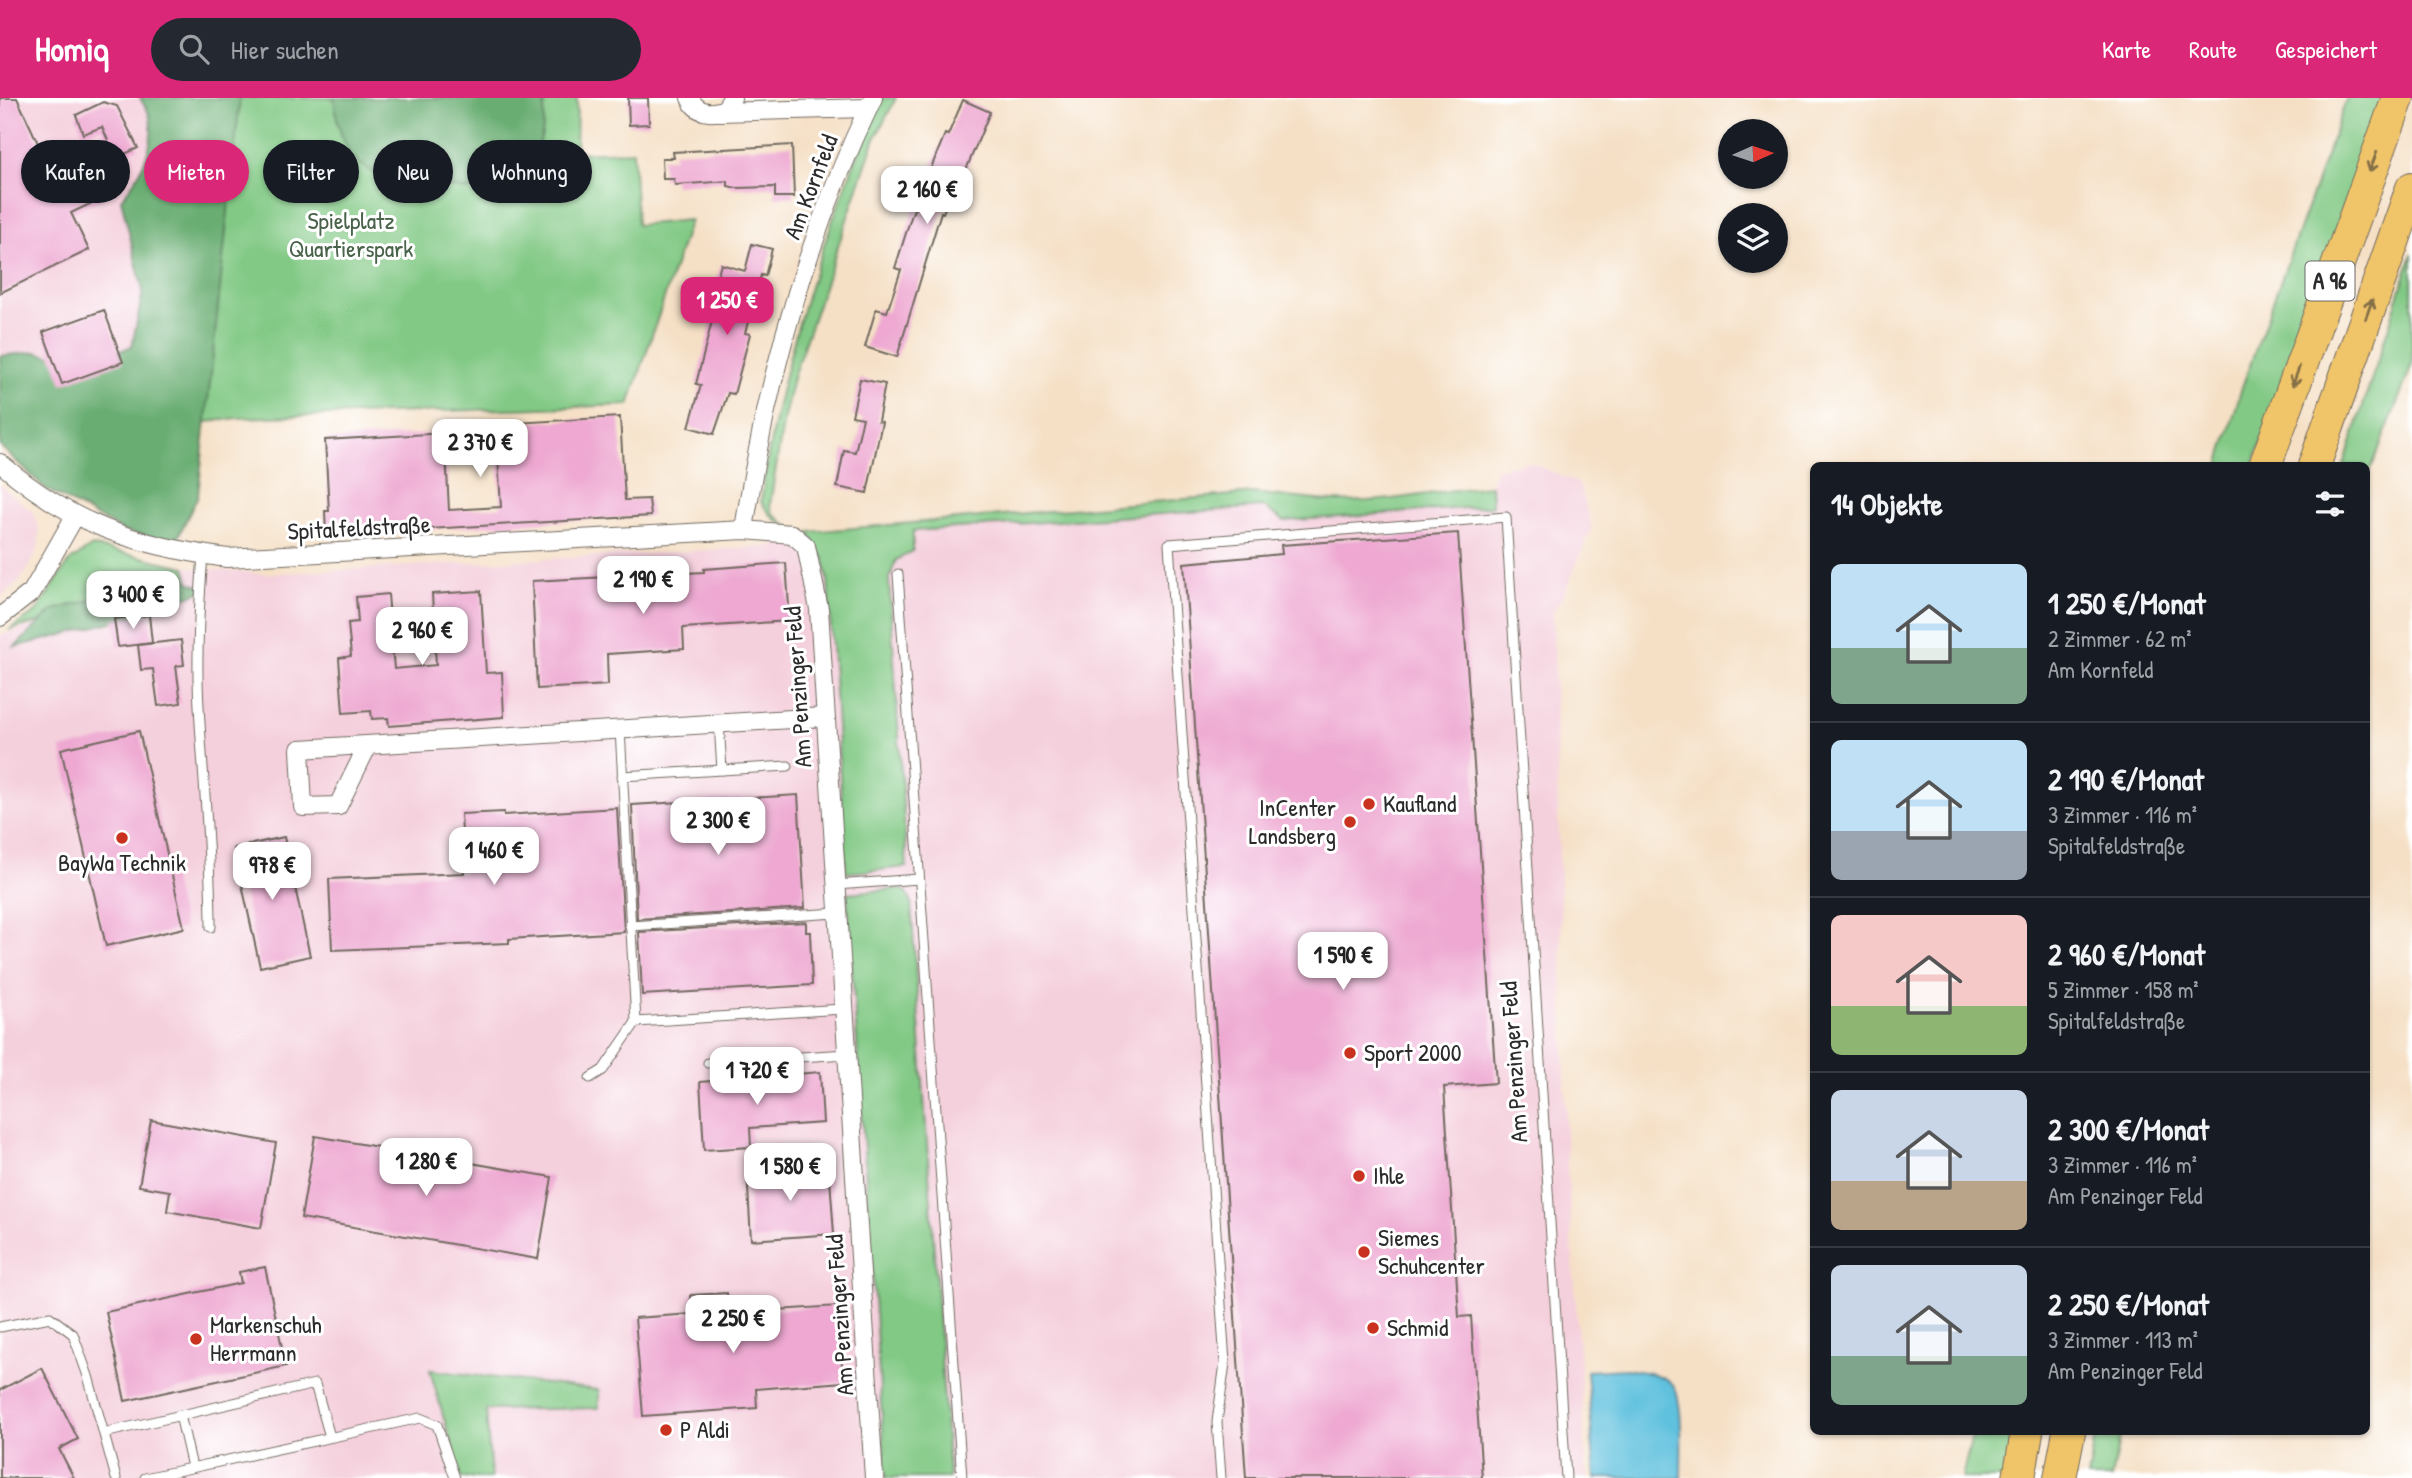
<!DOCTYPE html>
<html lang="de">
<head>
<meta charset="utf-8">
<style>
  body { margin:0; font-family:"Patrick Hand",sans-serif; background:#242831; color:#f1f3f6; height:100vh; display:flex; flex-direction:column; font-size:26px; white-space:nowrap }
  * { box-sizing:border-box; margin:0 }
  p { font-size:23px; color:#9ea1a6 }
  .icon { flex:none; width:38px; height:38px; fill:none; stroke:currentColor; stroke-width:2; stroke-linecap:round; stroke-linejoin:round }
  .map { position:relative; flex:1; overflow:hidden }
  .drawer { position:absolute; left:1810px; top:364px; width:560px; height:973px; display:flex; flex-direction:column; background:#171b24; border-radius:10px; box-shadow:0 2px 5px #0004 }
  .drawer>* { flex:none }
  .hud { position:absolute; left:21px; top:42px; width:665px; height:63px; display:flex; gap:14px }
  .needle { width:46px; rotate:87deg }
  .buttons { position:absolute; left:1718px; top:21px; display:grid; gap:14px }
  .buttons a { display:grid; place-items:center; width:70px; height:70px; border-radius:50%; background:#171b24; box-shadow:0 2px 5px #0004; font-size:35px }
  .price { position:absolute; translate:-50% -60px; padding:0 16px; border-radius:14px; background:#fff; color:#222; font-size:23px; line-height:46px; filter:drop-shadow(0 2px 4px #0008) }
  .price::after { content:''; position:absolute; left:50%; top:42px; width:21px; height:16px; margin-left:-10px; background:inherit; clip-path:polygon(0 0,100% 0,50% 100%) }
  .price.on { background:#db2777; color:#fff }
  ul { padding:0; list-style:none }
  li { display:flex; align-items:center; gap:21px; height:175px; padding:0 21px }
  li+li { border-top:2px solid #363941 }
  li span { display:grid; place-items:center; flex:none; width:196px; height:140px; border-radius:10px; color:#555 }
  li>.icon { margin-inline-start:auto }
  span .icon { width:84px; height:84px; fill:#fffc; stroke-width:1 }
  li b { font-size:30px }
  h2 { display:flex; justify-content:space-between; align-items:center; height:84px; padding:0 21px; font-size:30px }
  .pill { padding:0 24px; border-radius:32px; background:#171b24; box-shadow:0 2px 5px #0004; font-size:24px; line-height:63px }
  .pill.on { background:#db2777; color:#fff }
  header { display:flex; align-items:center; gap:42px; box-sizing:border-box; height:98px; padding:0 35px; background:#db2777; color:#fff }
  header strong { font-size:33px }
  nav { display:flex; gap:38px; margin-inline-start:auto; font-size:24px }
  .search { width:490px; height:63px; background:#242831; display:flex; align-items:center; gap:18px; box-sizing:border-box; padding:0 24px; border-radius:38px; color:#9ea1a6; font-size:26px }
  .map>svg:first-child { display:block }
  .built { fill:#f4cfdc }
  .green { fill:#82c985; stroke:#567a58; stroke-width:2 }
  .forest { fill:#69ad72; stroke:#4a6c4e; stroke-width:2 }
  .water { fill:#60c1de; stroke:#467684; stroke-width:2 }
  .building { fill:#eea8d1 }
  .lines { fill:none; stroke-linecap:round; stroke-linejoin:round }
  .lane-casing { stroke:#726a61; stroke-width:11 }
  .street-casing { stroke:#726a61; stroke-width:20 }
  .highway-casing { stroke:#726a61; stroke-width:34 }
  .lane { stroke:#fff; stroke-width:9 }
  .street { stroke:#fff; stroke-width:18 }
  .highway { stroke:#f0c469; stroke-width:32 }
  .oneway { stroke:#847047 }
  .poi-dot { fill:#c8321e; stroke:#fff; stroke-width:2.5 }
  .labels { text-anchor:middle; stroke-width:6; stroke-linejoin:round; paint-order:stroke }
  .shield { fill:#fff; stroke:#6b6b6b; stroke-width:2 }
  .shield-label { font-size:23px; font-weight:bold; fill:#2b2b2b }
  .street-label { font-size:24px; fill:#2b2b2b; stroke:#fff }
  .park-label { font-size:24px; fill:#49624a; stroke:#fff }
  .poi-label { font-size:24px; fill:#2b2b2b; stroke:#fff; text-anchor:start }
</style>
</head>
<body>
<header>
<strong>Homiq</strong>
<div class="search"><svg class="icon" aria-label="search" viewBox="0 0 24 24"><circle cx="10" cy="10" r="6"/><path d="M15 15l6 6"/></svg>Hier suchen</div>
<nav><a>Karte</a><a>Route</a><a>Gespeichert</a></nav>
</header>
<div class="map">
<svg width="2412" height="1380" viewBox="0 0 2412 1380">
  <rect width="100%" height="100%" fill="#fff"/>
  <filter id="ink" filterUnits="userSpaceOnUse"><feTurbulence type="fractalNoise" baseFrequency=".0143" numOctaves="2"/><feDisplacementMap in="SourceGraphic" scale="14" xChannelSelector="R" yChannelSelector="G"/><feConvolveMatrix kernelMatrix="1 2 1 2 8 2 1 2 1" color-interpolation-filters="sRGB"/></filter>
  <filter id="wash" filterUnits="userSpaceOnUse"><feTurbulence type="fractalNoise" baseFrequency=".00686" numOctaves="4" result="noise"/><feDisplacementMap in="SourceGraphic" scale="28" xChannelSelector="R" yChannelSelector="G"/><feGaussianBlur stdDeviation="1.57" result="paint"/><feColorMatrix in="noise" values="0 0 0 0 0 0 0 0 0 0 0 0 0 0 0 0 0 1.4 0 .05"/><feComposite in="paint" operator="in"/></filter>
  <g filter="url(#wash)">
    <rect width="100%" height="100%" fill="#f5e0c6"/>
    <g class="built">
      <polygon points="0,0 215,0 182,437 152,431 0,344"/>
      <polygon points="1530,364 1579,386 1592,429 1563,498 1553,514 1567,1066 1587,1380 0,1380 0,537 189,485 185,469 265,476 765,449 828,438 1254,395 1326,404 1408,401 1490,389 1495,371"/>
      <polygon points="0,387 33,414 39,432 38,450 30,468 19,483 0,500"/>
    </g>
    <g class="green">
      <polygon points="215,0 577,0 576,55 633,53 637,127 690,122 629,307 238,320 190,326"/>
      <path d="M881 0H896L874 43 794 276 784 319 770 407 773 416 792 431 774 421 761 404C779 263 826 130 881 0Z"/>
      <polygon points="2347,0 2385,0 2253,367 2219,368 2242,289"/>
      <polygon points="2412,156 2412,267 2366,384 2366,368 2344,367"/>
      <path d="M1491 388 1492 408 1284 423 1264 409 913 433V453L896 462 889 482 907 769 846 775 828 483 824 460 808 434 1254 395C1291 399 1329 405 1367 403 1409 401 1449 391 1491 388Z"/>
      <polygon points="92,448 185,469 189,485 9,532 36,514 69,464"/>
      <polygon points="897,791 906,793 911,802 949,1380 886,1380 847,795"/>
      <polygon points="430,1272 599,1292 599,1310 486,1312 491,1380 461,1380"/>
      <polygon points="1973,1334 2015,1334 2007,1380 1962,1380"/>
      <polygon points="2096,1334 2121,1334 2111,1380 2088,1380"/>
    </g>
    <g class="forest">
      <path d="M140 0H240L198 398 175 445 123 433 46 391 0 348V258L36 254 87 267 132 248 143 193 121 101C139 80 156 49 150 20 149 13 143 6 140 0Z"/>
      <path d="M334 0H545C544 13 545 30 540 43 534 61 489 90 471 92 461 93 450 88 439 87 413 84 390 87 367 71 344 56 336 26 334 0Z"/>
      <path d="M179 480 207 491C145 517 80 533 15 549L53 512Z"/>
    </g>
    <path class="water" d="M1627 1271C1640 1274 1664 1275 1673 1287 1684 1302 1681 1360 1681 1380H1595L1587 1273Z"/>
    <g id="blocks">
      <g class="building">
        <polygon points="0,0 17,0 61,95 103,74 113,95 71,115 89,152 0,195"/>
        <polygon points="628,0 648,0 649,26 629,27"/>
        <polygon points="963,2 990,14 961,84 957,82 943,115 941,114 897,259 865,249 876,211 887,214 901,172 895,170 912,116 945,36 948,37"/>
        <polygon points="103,4 117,8 138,50 116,60 102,29 83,36 76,17"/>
        <polygon points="792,47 794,99 775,99 775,89 736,90 728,88 728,83 675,87 674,81 663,81 662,60 674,60 673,54"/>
        <polygon points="752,146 772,151 765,178 761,177 745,235 750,236 734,296 728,295 714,336 689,329 701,287 696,286 714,215 708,213 721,166 745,173"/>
        <polygon points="104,212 123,264 62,286 43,234"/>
        <polygon points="860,281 885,286 878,323 882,324 867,395 837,389 844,352 855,354 863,320 852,318"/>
        <polygon points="620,319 625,402 649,401 651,418 326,437 325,413 329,413 325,342 445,335 449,412 501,409 496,326"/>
        <polygon points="1458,435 1496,985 1444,989 1459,1219 1471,1218 1482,1380 1246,1380 1184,465 1282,456 1281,447"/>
        <polygon points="786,465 790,523 683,530 684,551 607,556 608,587 537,591 532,483 704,474 704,471"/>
        <polygon points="481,493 486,575 502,574 504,619 389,628 388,620 372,621 371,613 343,615 339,560 351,558 348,525 358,524 356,499 388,496 394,571 436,567 432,496"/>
        <polygon points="149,517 152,545 118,549 114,521"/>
        <polygon points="181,542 184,567 176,568 181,605 158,608 153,571 141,572 138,547"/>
        <polygon points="139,633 184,830 106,848 61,651"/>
        <polygon points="798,697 805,810 637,821 632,707"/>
        <polygon points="617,710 624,834 509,841 509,845 332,852 329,781 464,775 461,716 504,714 504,717"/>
        <polygon points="284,739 310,858 260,869 234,750"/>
        <polygon points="806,824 806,834 810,834 812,887 642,897 639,834"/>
        <polygon points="820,974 823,1025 750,1030 751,1049 704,1052 700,984"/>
        <polygon points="151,1022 276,1045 261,1130 167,1113 170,1093 139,1088"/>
        <polygon points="315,1038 552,1079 538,1161 301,1120"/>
        <polygon points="829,1067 834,1136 751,1142 747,1073"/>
        <polygon points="265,1169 286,1268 125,1303 106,1214 241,1185 239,1174"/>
        <polygon points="727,1195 729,1215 838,1208 843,1284 756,1291 757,1310 643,1318 635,1220 692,1216 691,1197"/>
        <polygon points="42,1270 78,1341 59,1351 74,1380 0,1380 0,1292"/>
      </g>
    </g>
  </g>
  <g filter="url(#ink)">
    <use href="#blocks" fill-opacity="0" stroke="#726a61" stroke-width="2"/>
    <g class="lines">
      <defs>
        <g id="lane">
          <path d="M203 457C199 508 196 558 199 608 203 682 211 755 211 829"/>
          <polyline points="898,476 962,1380"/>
          <polyline points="719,625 722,672"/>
          <polyline points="620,631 636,924"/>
          <polyline points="622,678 788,668"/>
          <polyline points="836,787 919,781"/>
          <polyline points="630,828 837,815"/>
          <polyline points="708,965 847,956"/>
          <polyline points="590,980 603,972 636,924 843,911"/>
          <polyline points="0,1229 50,1219 73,1236 88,1278 116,1380"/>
          <polyline points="180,1317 192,1369"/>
          <polyline points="104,1335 315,1286 330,1339"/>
          <polyline points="145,1380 420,1320 437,1327 455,1380"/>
          <polyline points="1221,1380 1217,1324 1225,1265 1169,446 1506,419 1566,1380"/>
        </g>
        <g id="street">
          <path d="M690 0C696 15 711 17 725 11L732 0"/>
          <polyline points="719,14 868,10"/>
          <path d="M0 365C73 427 133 447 227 460L744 432 792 436 806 448 819 511 874 1380"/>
          <path d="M744 432C766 284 808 135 873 0"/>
          <polyline points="0,519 32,494 75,418"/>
          <path d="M368 647 338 708 303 709 300 651C475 640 650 630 825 619"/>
        </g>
        <g id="highway">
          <polyline points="2265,368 2398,0"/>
          <polyline points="2314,368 2412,90"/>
          <polyline points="2019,1380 2027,1334"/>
          <polyline points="2060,1380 2069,1334"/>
        </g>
      </defs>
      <use href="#lane" class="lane-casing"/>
      <use href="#street" class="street-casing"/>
      <use href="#highway" class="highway-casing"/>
      <use href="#lane" class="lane"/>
      <use href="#street" class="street"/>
      <use href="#highway" class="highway"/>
    </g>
    <defs><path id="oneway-shaft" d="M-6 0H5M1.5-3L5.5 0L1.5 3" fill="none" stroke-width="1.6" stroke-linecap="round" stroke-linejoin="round" transform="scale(1.75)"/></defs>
    <g class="oneway">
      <use href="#oneway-shaft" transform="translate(2373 64) rotate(111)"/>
      <use href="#oneway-shaft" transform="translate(2369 211) rotate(-71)"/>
      <use href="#oneway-shaft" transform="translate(2296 278) rotate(110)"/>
    </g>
  </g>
  <g class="poi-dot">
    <circle cx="1369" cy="706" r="7"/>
    <circle cx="1350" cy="724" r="7"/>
    <circle cx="122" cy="740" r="7"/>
    <circle cx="1350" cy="955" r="7"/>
    <circle cx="1359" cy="1078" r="7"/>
    <circle cx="1364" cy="1154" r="7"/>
    <circle cx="1373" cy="1230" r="7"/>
    <circle cx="196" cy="1241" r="7"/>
    <circle cx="666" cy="1332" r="7"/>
  </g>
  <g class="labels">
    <rect class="shield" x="2305.5" y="163.5" width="49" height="39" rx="5"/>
    <g class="shield-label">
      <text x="2330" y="191">A 96</text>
    </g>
    <g class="street-label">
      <text transform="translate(811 89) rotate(-69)" y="8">Am Kornfeld</text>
      <text transform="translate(359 430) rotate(-3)" y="8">Spitalfeldstraße</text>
      <text transform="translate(798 589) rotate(-94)" y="8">Am Penzinger Feld</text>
      <text transform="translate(1514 964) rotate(-94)" y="8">Am Penzinger Feld</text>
      <text transform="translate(840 1217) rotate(-94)" y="8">Am Penzinger Feld</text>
    </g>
    <g class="park-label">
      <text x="351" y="131">Spielplatz<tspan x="351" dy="28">Quartierspark</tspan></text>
    </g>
    <g class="poi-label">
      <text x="1383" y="714">Kaufland</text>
      <text x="1336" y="718" text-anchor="end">InCenter<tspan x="1336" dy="28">Landsberg</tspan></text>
      <text x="122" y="773" text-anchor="middle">BayWa Technik</text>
      <text x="1364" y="963">Sport 2000</text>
      <text x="1373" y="1086">Ihle</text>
      <text x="1378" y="1148">Siemes<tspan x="1378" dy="28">Schuhcenter</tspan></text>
      <text x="210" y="1235">Markenschuh<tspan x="210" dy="28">Herrmann</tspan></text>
      <text x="1387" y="1238">Schmid</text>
      <text x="680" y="1340">P Aldi</text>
    </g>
  </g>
</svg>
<div class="buttons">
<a><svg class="needle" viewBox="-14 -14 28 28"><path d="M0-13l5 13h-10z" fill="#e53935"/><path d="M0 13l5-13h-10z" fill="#9ea1a6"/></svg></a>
<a><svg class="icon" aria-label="layers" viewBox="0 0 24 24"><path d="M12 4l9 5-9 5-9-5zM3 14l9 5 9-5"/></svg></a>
</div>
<b class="price" style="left:927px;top:128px">2 160 €</b>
<b class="price on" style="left:727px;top:239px">1 250 €</b>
<b class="price" style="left:480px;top:381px">2 370 €</b>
<b class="price" style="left:643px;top:518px">2 190 €</b>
<b class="price" style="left:133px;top:533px">3 400 €</b>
<b class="price" style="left:422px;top:569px">2 960 €</b>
<b class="price" style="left:718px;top:759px">2 300 €</b>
<b class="price" style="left:494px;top:789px">1 460 €</b>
<b class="price" style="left:272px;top:804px">978 €</b>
<b class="price" style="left:1343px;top:894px">1 590 €</b>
<b class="price" style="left:757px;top:1009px">1 720 €</b>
<b class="price" style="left:426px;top:1100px">1 280 €</b>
<b class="price" style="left:790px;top:1105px">1 580 €</b>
<b class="price" style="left:733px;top:1257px">2 250 €</b>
<div class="hud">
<a class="pill">Kaufen</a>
<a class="pill on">Mieten</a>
<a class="pill">Filter</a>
<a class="pill">Neu</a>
<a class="pill">Wohnung</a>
</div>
<section class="drawer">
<h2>14 Objekte<svg class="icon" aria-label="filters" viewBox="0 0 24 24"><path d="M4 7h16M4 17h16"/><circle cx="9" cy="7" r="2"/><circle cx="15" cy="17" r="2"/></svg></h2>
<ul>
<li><span style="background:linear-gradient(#bfe0f5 60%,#7fa58c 0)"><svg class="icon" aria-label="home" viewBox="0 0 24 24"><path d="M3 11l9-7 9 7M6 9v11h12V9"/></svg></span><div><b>1 250 €/Monat</b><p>2 Zimmer · 62 m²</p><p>Am Kornfeld</p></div></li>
<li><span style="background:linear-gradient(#bfe0f5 65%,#9aa5b1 0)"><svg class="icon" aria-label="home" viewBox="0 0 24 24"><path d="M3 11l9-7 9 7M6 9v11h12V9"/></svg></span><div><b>2 190 €/Monat</b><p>3 Zimmer · 116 m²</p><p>Spitalfeldstraße</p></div></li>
<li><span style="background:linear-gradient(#f6c9c9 65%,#8fb573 0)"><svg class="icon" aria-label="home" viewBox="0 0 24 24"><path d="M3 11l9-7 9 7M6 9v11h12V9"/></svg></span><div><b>2 960 €/Monat</b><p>5 Zimmer · 158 m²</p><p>Spitalfeldstraße</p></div></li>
<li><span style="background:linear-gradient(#c9d6e8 65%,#b9a48a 0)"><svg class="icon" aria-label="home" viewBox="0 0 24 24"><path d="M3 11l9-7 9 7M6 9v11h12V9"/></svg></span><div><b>2 300 €/Monat</b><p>3 Zimmer · 116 m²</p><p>Am Penzinger Feld</p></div></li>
<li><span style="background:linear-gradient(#c9d6e8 65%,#7fa58c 0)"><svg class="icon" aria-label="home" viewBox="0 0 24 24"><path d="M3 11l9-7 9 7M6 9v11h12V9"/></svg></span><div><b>2 250 €/Monat</b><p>3 Zimmer · 113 m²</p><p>Am Penzinger Feld</p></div></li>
</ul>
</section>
</div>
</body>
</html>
